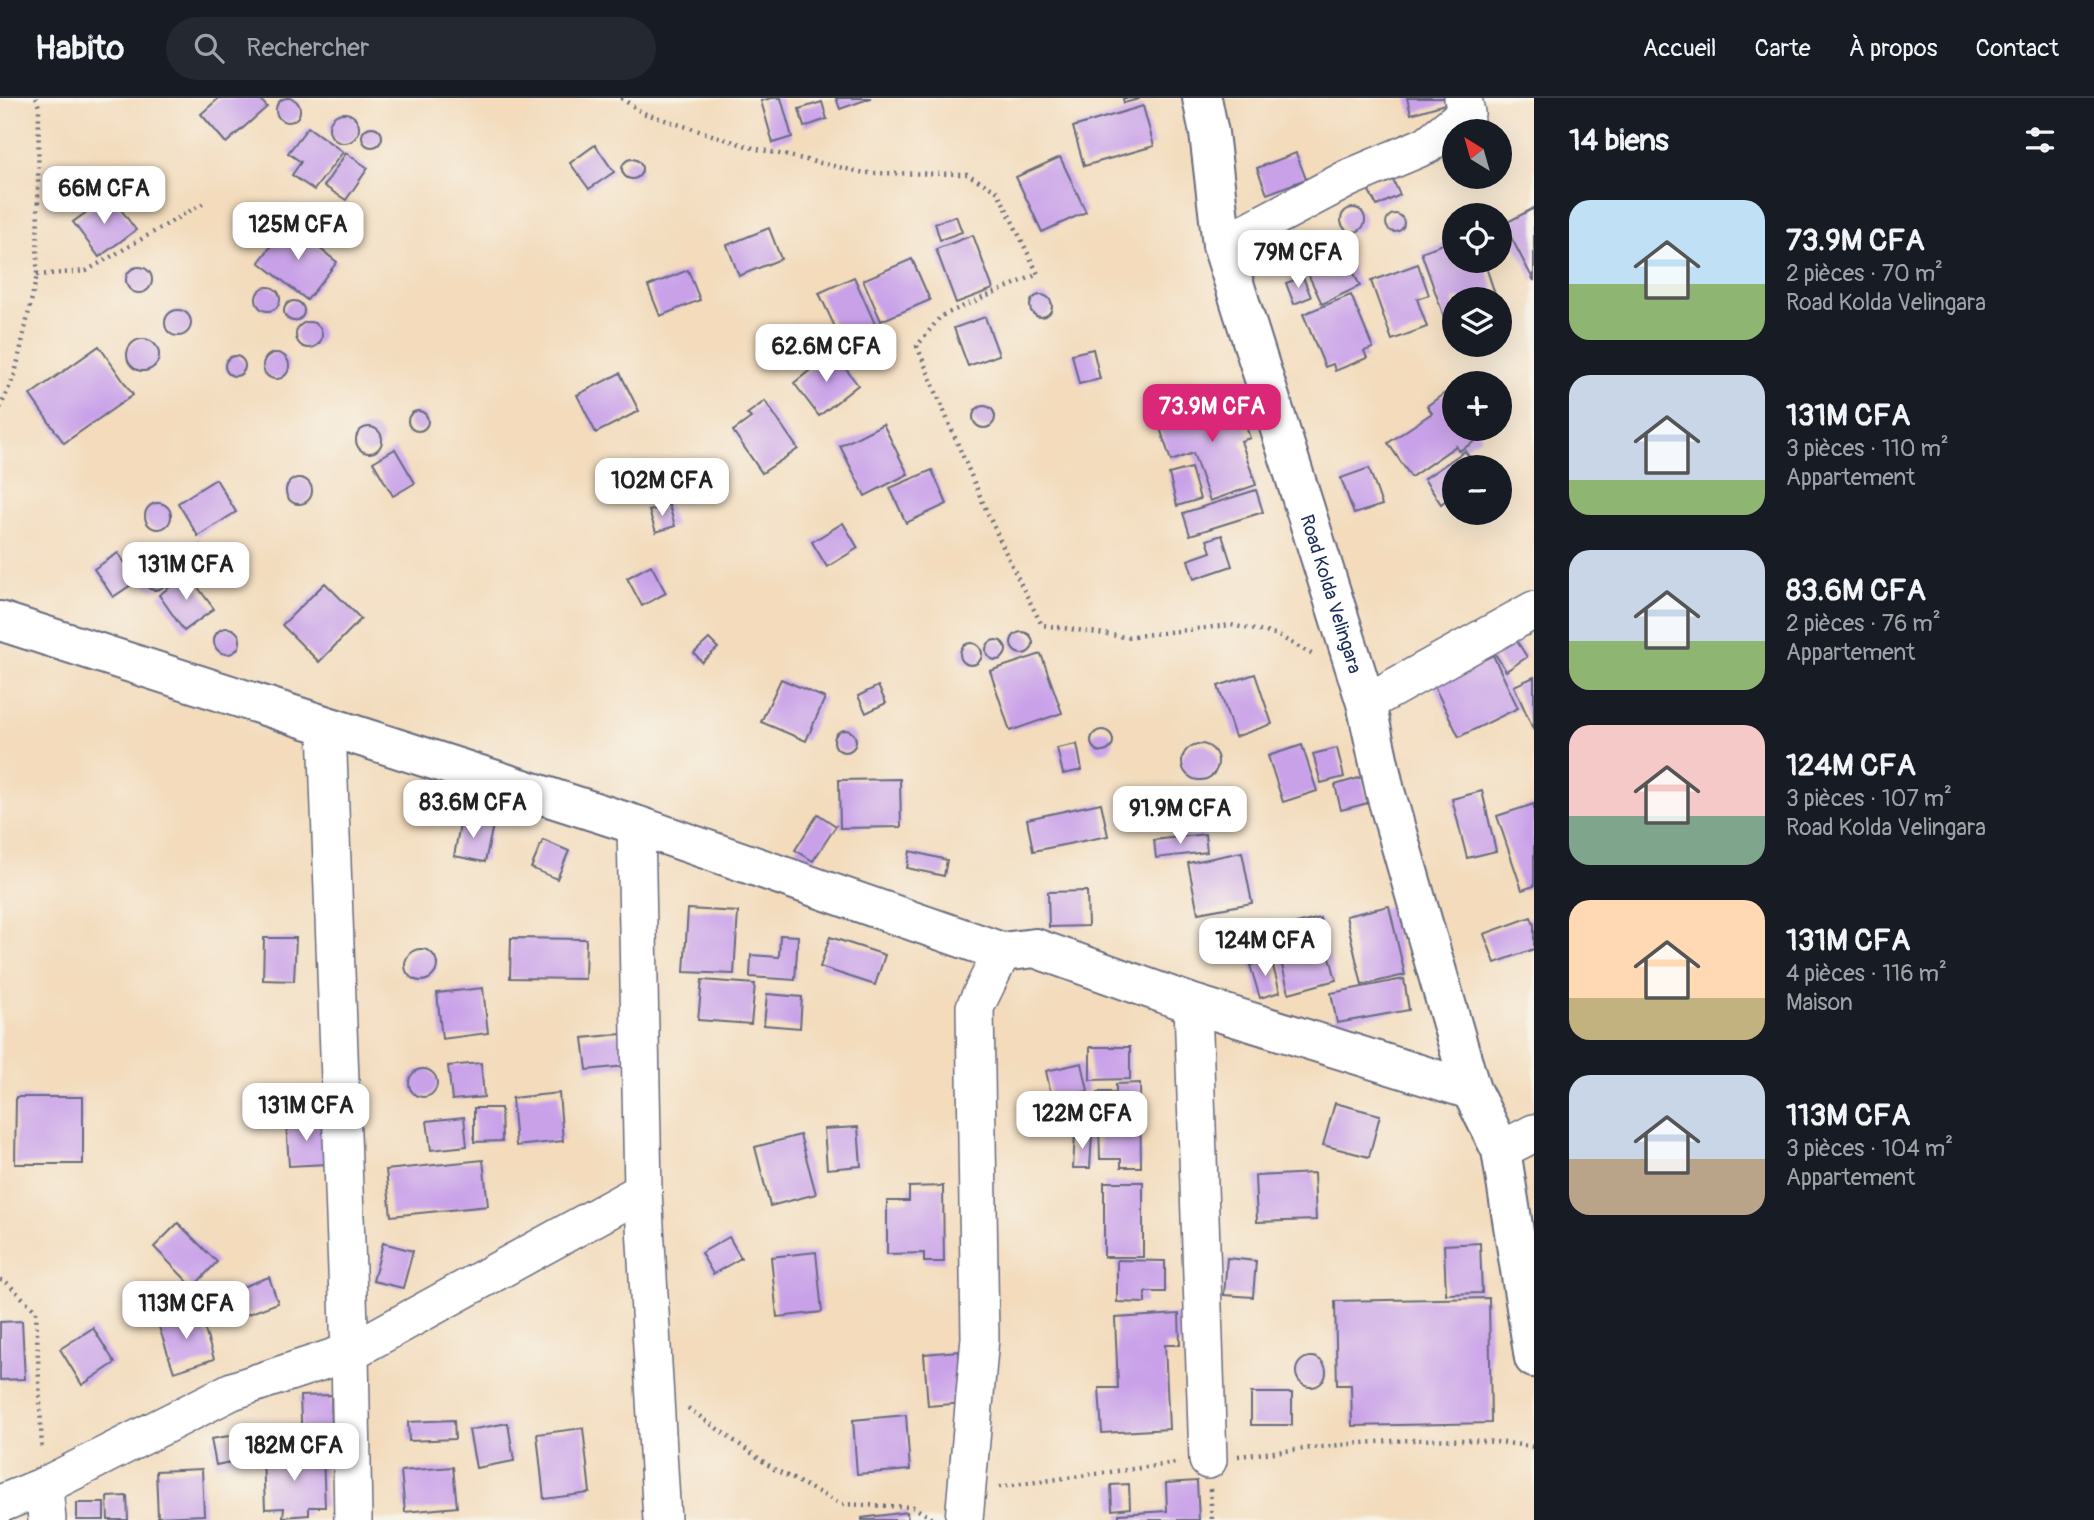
<!DOCTYPE html>
<html lang="fr">
<head>
<meta charset="utf-8">
<style>
  body { margin:0; font-family:Pangolin,sans-serif; background:#242831; color:#f1f3f6; height:100vh; display:flex; flex-direction:column; font-size:26px; white-space:nowrap }
  * { box-sizing:border-box; margin:0 }
  p { font-size:23px; color:#9ea1a6 }
  .icon { flex:none; width:38px; height:38px; fill:none; stroke:currentColor; stroke-width:2; stroke-linecap:round; stroke-linejoin:round }
  .map { position:relative; flex:1; overflow:hidden }
  .panel { display:flex; flex-direction:column; background:#171b24; width:560px }
  .panel>* { flex:none }
  .needle { width:46px; rotate:323deg }
  .tools { position:absolute; left:1442px; top:21px; display:grid; gap:14px }
  .tools a { display:grid; place-items:center; width:70px; height:70px; border-radius:50%; background:#171b24; box-shadow:0 7px 28px #0002; font-size:35px }
  .price { position:absolute; translate:-50% -60px; padding:0 16px; border-radius:14px; background:#fff; color:#222; font-size:23px; line-height:46px; filter:drop-shadow(0 2px 4px #0008) }
  .price::after { content:''; position:absolute; left:50%; top:42px; width:21px; height:16px; margin-left:-10px; background:inherit; clip-path:polygon(0 0,100% 0,50% 100%) }
  .price.current { background:#db2777; color:#fff }
  ul { padding:0; list-style:none }
  li { display:flex; align-items:center; gap:21px; height:175px; padding:0 35px }
  li span { display:grid; place-items:center; flex:none; width:196px; height:140px; border-radius:21px; color:#555 }
  li>.icon { margin-inline-start:auto }
  span .icon { width:84px; height:84px; fill:#fffc; stroke-width:1 }
  li b { font-size:30px }
  h2 { display:flex; justify-content:space-between; align-items:center; height:84px; padding:0 35px; font-size:30px }
  header { display:flex; align-items:center; gap:42px; box-sizing:border-box; height:98px; padding:0 35px; background:#171b24; border-bottom:2px solid #363941 }
  header strong { font-size:33px }
  nav { display:flex; gap:38px; margin-inline-start:auto; font-size:24px }
  .search { width:490px; height:63px; background:#242831; display:flex; align-items:center; gap:18px; box-sizing:border-box; padding:0 24px; border-radius:38px; color:#9ea1a6; font-size:26px }
  main { display:flex; flex:1; min-height:0 }
  .map>svg:first-child { display:block }
  .building { fill:#c9a1e9 }
  .lines { fill:none; stroke-linecap:round; stroke-linejoin:round }
  .minor-casing { stroke:#676b7f; stroke-width:40 }
  .major-casing { stroke:#676b7f; stroke-width:42 }
  .path { stroke:#676b7f; stroke-width:4.5; stroke-dasharray:2 5; stroke-linecap:butt }
  .minor { stroke:#fff; stroke-width:37 }
  .major { stroke:#fff; stroke-width:38 }
  .labels { text-anchor:middle; stroke-width:5; stroke-linejoin:round; paint-order:stroke }
  .street-label { font-size:19px; fill:#1b2f5e; stroke:#f7f3e8 }
</style>
</head>
<body>
<header>
<strong>Habito</strong>
<div class="search"><svg class="icon" aria-label="search" viewBox="0 0 24 24"><circle cx="10" cy="10" r="6"/><path d="M15 15l6 6"/></svg>Rechercher</div>
<nav><a>Accueil</a><a>Carte</a><a>À propos</a><a>Contact</a></nav>
</header>
<main>
<div class="map">
<svg width="1534" height="1422" viewBox="0 0 1534 1422">
  <rect width="100%" height="100%" fill="#f7f3e8"/>
  <filter id="ink" filterUnits="userSpaceOnUse"><feTurbulence type="fractalNoise" baseFrequency=".0143" numOctaves="2"/><feDisplacementMap in="SourceGraphic" scale="14" xChannelSelector="R" yChannelSelector="G"/><feConvolveMatrix kernelMatrix="1 2 1 2 8 2 1 2 1" color-interpolation-filters="sRGB"/></filter>
  <filter id="wash" filterUnits="userSpaceOnUse"><feTurbulence type="fractalNoise" baseFrequency=".00686" numOctaves="4" result="noise"/><feDisplacementMap in="SourceGraphic" scale="28" xChannelSelector="R" yChannelSelector="G"/><feGaussianBlur stdDeviation="1.57" result="paint"/><feColorMatrix in="noise" values="0 0 0 0 0 0 0 0 0 0 0 0 0 0 0 0 0 1.4 0 .05"/><feComposite in="paint" operator="in"/></filter>
  <g filter="url(#wash)">
    <rect width="100%" height="100%" fill="#f3dbbc"/>
    <g id="blocks">
      <g class="building">
        <polygon points="219,0 259,0 267,9 226,45 201,16"/>
        <polygon points="771,0 781,0 792,39 773,45 761,3"/>
        <polygon points="836,0 871,0 840,11"/>
        <polygon points="1123,0 1139,0 1139,1 1124,5"/>
        <polygon points="1407,0 1454,0 1455,3 1411,16"/>
        <circle cx="288" cy="12" r="12"/>
        <polygon points="822,4 827,21 804,29 799,11"/>
        <polygon points="1143,8 1154,48 1084,68 1073,29"/>
        <circle cx="344" cy="30" r="15"/>
        <polygon points="308,29 343,54 314,92 292,77 301,64 288,55"/>
        <circle cx="372" cy="39" r="10"/>
        <polygon points="595,47 614,74 589,91 570,65"/>
        <polygon points="346,55 368,70 346,102 324,88"/>
        <polygon points="1296,55 1306,81 1267,96 1257,70"/>
        <polygon points="1060,59 1086,114 1042,134 1016,79"/>
        <circle cx="632" cy="71" r="10"/>
        <polygon points="1392,80 1400,97 1377,108 1368,91"/>
        <polygon points="110,97 136,132 99,159 73,124"/>
        <polygon points="1534,110 1534,183 1504,126"/>
        <circle cx="1353" cy="122" r="12"/>
        <circle cx="1395" cy="125" r="9"/>
        <polygon points="956,118 962,134 940,142 935,125"/>
        <polygon points="288,126 337,164 307,202 259,164"/>
        <polygon points="769,130 781,161 739,178 727,147"/>
        <polygon points="973,137 993,191 956,205 936,151"/>
        <polygon points="1454,142 1454,163 1484,163 1495,196 1479,201 1454,201 1454,228 1448,230 1421,154"/>
        <polygon points="1340,145 1360,188 1322,206 1302,163"/>
        <polygon points="912,161 930,202 881,223 863,182"/>
        <polygon points="1418,166 1429,197 1417,201 1427,229 1392,242 1371,183"/>
        <circle cx="139" cy="182" r="13"/>
        <polygon points="688,172 700,202 660,218 648,188"/>
        <polygon points="854,179 875,226 841,242 819,195"/>
        <polygon points="1303,179 1311,199 1294,206 1286,185"/>
        <circle cx="268" cy="201" r="12"/>
        <circle cx="1041" cy="208" r="11"/>
        <polygon points="1351,197 1373,250 1364,253 1367,260 1335,273 1333,266 1325,269 1303,216"/>
        <circle cx="294" cy="213" r="10"/>
        <circle cx="178" cy="225" r="13"/>
        <polygon points="985,219 999,257 968,268 954,230"/>
        <circle cx="309" cy="237" r="13"/>
        <circle cx="143" cy="257" r="16"/>
        <polygon points="99,248 133,297 64,345 30,297"/>
        <polygon points="1093,251 1100,281 1079,286 1072,256"/>
        <polygon points="833,254 858,287 819,318 794,285"/>
        <circle cx="276" cy="268" r="13"/>
        <circle cx="235" cy="268" r="10"/>
        <polygon points="620,275 639,313 596,335 577,297"/>
        <polygon points="1234,294 1250,340 1241,343 1256,387 1210,403 1193,355 1171,363 1157,321"/>
        <polygon points="1445,295 1454,309 1454,316 1450,318 1454,325 1454,331 1477,331 1482,339 1459,353 1456,348 1411,379 1388,345 1432,315 1427,308"/>
        <polygon points="765,303 798,351 762,375 733,333 751,320 747,316"/>
        <circle cx="984" cy="319" r="11"/>
        <circle cx="418" cy="323" r="10"/>
        <polygon points="883,326 908,376 865,398 840,348"/>
        <circle cx="369" cy="342" r="13"/>
        <polygon points="395,351 415,385 393,398 373,364"/>
        <polygon points="1465,353 1476,369 1454,369 1454,396 1441,406 1424,381"/>
        <polygon points="1191,370 1200,401 1177,408 1169,376"/>
        <polygon points="1369,370 1382,407 1354,416 1341,380"/>
        <polygon points="932,372 947,406 906,425 890,390"/>
        <circle cx="299" cy="393" r="13"/>
        <polygon points="216,381 236,414 198,438 178,405"/>
        <polygon points="1256,392 1263,414 1190,437 1183,415"/>
        <circle cx="158" cy="418" r="13"/>
        <polygon points="669,407 675,428 656,434 649,413"/>
        <polygon points="843,425 858,450 827,469 812,444"/>
        <polygon points="1222,437 1232,468 1194,481 1188,462 1211,454 1207,442"/>
        <polygon points="200,447 208,460 190,471 182,459"/>
        <polygon points="118,455 137,483 113,499 94,471"/>
        <polygon points="651,467 666,495 642,508 627,480"/>
        <circle cx="155" cy="481" r="11"/>
        <polygon points="188,476 214,511 184,533 159,497"/>
        <polygon points="325,485 361,521 319,564 282,527"/>
        <circle cx="227" cy="543" r="13"/>
        <circle cx="1022" cy="545" r="11"/>
        <polygon points="1513,537 1527,559 1506,573 1492,551"/>
        <polygon points="709,541 718,550 702,564 694,555"/>
        <circle cx="996" cy="552" r="10"/>
        <circle cx="971" cy="556" r="11"/>
        <polygon points="1041,556 1062,615 1010,633 990,573"/>
        <polygon points="1493,557 1518,610 1459,639 1433,586"/>
        <polygon points="1255,576 1272,626 1235,639 1218,588"/>
        <polygon points="1534,579 1534,633 1514,588"/>
        <polygon points="781,581 825,600 806,643 761,624"/>
        <polygon points="878,588 886,605 866,615 858,598"/>
        <circle cx="1102" cy="643" r="11"/>
        <circle cx="845" cy="643" r="11"/>
        <circle cx="1200" cy="664" r="18"/>
        <polygon points="1077,646 1082,672 1063,676 1057,650"/>
        <polygon points="1302,647 1317,693 1283,704 1268,658"/>
        <polygon points="1337,650 1344,679 1321,685 1313,656"/>
        <polygon points="1362,679 1368,705 1341,712 1335,687"/>
        <polygon points="900,681 901,729 840,730 839,682"/>
        <polygon points="1482,693 1496,753 1467,760 1452,701"/>
        <polygon points="1101,705 1108,738 1033,753 1027,721"/>
        <polygon points="1534,706 1534,788 1522,792 1497,718"/>
        <polygon points="818,716 836,728 813,763 795,752"/>
        <polygon points="461,721 493,727 485,764 454,758"/>
        <polygon points="1205,736 1207,754 1156,760 1154,742"/>
        <polygon points="543,742 569,753 557,781 531,770"/>
        <polygon points="910,753 947,762 944,778 907,770"/>
        <polygon points="1242,754 1252,805 1198,815 1188,765"/>
        <polygon points="1087,793 1088,828 1049,829 1048,794"/>
        <polygon points="1389,808 1405,877 1362,887 1346,818"/>
        <polygon points="688,811 738,814 734,876 684,874"/>
        <polygon points="1531,819 1534,827 1534,851 1495,865 1484,836"/>
        <polygon points="1320,820 1336,882 1289,895 1273,832"/>
        <polygon points="780,837 798,838 795,882 750,879 751,857 779,859"/>
        <polygon points="830,839 885,857 875,887 820,869"/>
        <polygon points="264,840 296,840 294,883 263,882"/>
        <polygon points="511,840 586,841 585,881 510,880"/>
        <circle cx="421" cy="867" r="16"/>
        <polygon points="1271,861 1280,894 1260,900 1250,867"/>
        <polygon points="1404,881 1409,912 1337,925 1331,895"/>
        <polygon points="702,882 755,886 751,926 698,922"/>
        <polygon points="483,890 488,935 442,941 437,895"/>
        <polygon points="767,896 802,899 800,930 764,927"/>
        <polygon points="621,936 625,968 587,972 583,940"/>
        <polygon points="1090,949 1130,949 1130,981 1090,982"/>
        <polygon points="481,965 484,999 452,1002 448,968"/>
        <polygon points="1082,965 1088,993 1052,1001 1046,973"/>
        <circle cx="423" cy="985" r="14"/>
        <polygon points="1140,985 1141,1069 1121,1069 1121,1061 1100,1061 1098,994 1116,994 1116,986"/>
        <polygon points="559,995 563,1043 516,1048 512,1000"/>
        <polygon points="16,999 83,999 83,1066 15,1066"/>
        <polygon points="1335,1005 1380,1017 1369,1059 1323,1047"/>
        <polygon points="474,1010 501,1010 502,1043 474,1044"/>
        <polygon points="464,1019 467,1048 431,1052 427,1023"/>
        <polygon points="324,1022 327,1066 289,1068 286,1024"/>
        <polygon points="858,1029 861,1068 827,1071 824,1031"/>
        <polygon points="1075,1036 1092,1036 1090,1070 1073,1070"/>
        <polygon points="800,1037 816,1096 770,1108 755,1049"/>
        <polygon points="483,1062 488,1108 391,1118 386,1072"/>
        <polygon points="1314,1075 1316,1122 1257,1124 1255,1078"/>
        <rect x="1104" y="1084" width="39" height="75"/>
        <polygon points="943,1088 944,1164 924,1164 924,1155 887,1156 887,1103 909,1103 909,1089"/>
        <polygon points="178,1125 217,1164 193,1189 154,1149"/>
        <polygon points="729,1139 741,1160 713,1176 701,1155"/>
        <polygon points="383,1145 413,1153 403,1190 373,1183"/>
        <polygon points="1480,1145 1482,1195 1446,1196 1444,1147"/>
        <polygon points="816,1154 822,1214 777,1219 771,1159"/>
        <polygon points="1227,1160 1256,1163 1253,1199 1224,1197"/>
        <polygon points="1117,1162 1165,1163 1165,1194 1145,1194 1145,1205 1117,1204"/>
        <polygon points="269,1179 278,1205 221,1226 212,1200"/>
        <polygon points="1489,1200 1491,1325 1352,1328 1351,1287 1337,1287 1335,1203"/>
        <polygon points="199,1213 214,1261 174,1274 158,1226"/>
        <polygon points="1179,1216 1180,1247 1165,1247 1169,1331 1102,1335 1099,1290 1118,1290 1115,1220"/>
        <polygon points="22,1223 25,1281 0,1282 0,1224"/>
        <polygon points="93,1230 115,1265 82,1287 60,1251"/>
        <polygon points="959,1253 964,1305 928,1308 924,1256"/>
        <circle cx="1311" cy="1274" r="15"/>
        <rect x="1251" y="1295" width="41" height="32"/>
        <polygon points="331,1297 332,1345 302,1346 300,1298"/>
        <polygon points="906,1317 910,1372 857,1376 853,1322"/>
        <polygon points="454,1322 455,1341 409,1343 408,1324"/>
        <polygon points="508,1325 514,1363 476,1370 469,1332"/>
        <polygon points="583,1330 590,1395 544,1401 537,1336"/>
        <polygon points="241,1336 246,1361 216,1367 211,1341"/>
        <polygon points="323,1356 325,1409 309,1409 309,1417 283,1419 284,1410 265,1411 263,1358"/>
        <polygon points="453,1369 457,1409 405,1414 401,1373"/>
        <polygon points="202,1371 204,1417 158,1419 156,1373"/>
        <polygon points="1197,1383 1199,1422 1119,1422 1119,1416 1167,1413 1166,1385"/>
        <polygon points="1129,1386 1130,1410 1112,1412 1111,1387"/>
        <polygon points="127,1398 128,1422 108,1422 107,1399"/>
        <rect x="77" y="1405" width="27" height="17"/>
        <polygon points="907,1414 908,1422 862,1422 862,1420"/>
      </g>
    </g>
  </g>
  <g filter="url(#ink)">
    <use href="#blocks" fill-opacity="0" stroke="#676b7f" stroke-width="2"/>
    <g class="lines">
      <defs>
        <g id="minor">
          <polyline points="1222,147 1349,80 1427,47 1466,15 1463,0"/>
          <polyline points="1366,605 1534,512"/>
          <polyline points="327,629 350,1254 353,1422"/>
          <polyline points="636,727 643,1093 662,1422"/>
          <polyline points="1193,906 1208,1362"/>
          <polyline points="1501,1052 1534,1035"/>
          <polyline points="44,1388 47,1422"/>
          <polyline points="0,1406 44,1388 232,1293 350,1254 643,1093"/>
          <polyline points="964,1422 980,1240 975,909 1002,854"/>
        </g>
        <g id="major">
          <path id="s1" d="M1202 0 1209 35 1222 147 1366 605 1385 693 1471 992 1501 1052 1534 1260"/>
          <polyline points="0,523 636,727 1002,854 1035,850 1193,906 1471,992"/>
        </g>
      </defs>
      <use href="#minor" class="minor-casing"/>
      <use href="#major" class="major-casing"/>
      <g class="path">
        <path d="M621 0 643 15 753 50 865 75 967 76 998 94 1038 176 941 218 917 248C956 342 994 437 1042 527L1126 539 1231 527 1275 536 1315 558"/>
        <polyline points="37,177 86,173 204,105"/>
        <polyline points="0,310 15,276 37,177 39,9 36,0"/>
        <polyline points="0,1182 5,1183 36,1213 42,1353"/>
        <polyline points="688,1310 774,1371 841,1406 913,1409 932,1420"/>
        <path d="M1238 1358C1336 1348 1436 1332 1534 1349"/>
        <polyline points="999,1389 1177,1365"/>
        <polyline points="1210,1391 1212,1422"/>
      </g>
      <use href="#minor" class="minor"/>
      <use href="#major" class="major"/>
    </g>
  </g>
  <g class="labels">
    <g class="street-label">
      <text dy="7" stroke="none"><textPath href="#s1" startOffset="514">Road Kolda Velingara</textPath></text>
    </g>
  </g>
</svg>
<div class="tools">
<a><svg class="needle" viewBox="-14 -14 28 28"><path d="M0-13l5 13h-10z" fill="#e53935"/><path d="M0 13l5-13h-10z" fill="#9ea1a6"/></svg></a>
<a><svg class="icon" aria-label="locate" viewBox="0 0 24 24"><circle cx="12" cy="12" r="6"/><path d="M12 2v4M12 18v4M2 12h4M18 12h4"/></svg></a>
<a><svg class="icon" aria-label="layers" viewBox="0 0 24 24"><path d="M12 4l9 5-9 5-9-5zM3 14l9 5 9-5"/></svg></a>
<a>+</a>
<a>−</a>
</div>
<b class="price" style="left:104px;top:128px">66M CFA</b>
<b class="price" style="left:298px;top:164px">125M CFA</b>
<b class="price" style="left:1298px;top:192px">79M CFA</b>
<b class="price" style="left:826px;top:286px">62.6M CFA</b>
<b class="price current" style="left:1212px;top:346px">73.9M CFA</b>
<b class="price" style="left:662px;top:420px">102M CFA</b>
<b class="price" style="left:186px;top:504px">131M CFA</b>
<b class="price" style="left:473px;top:742px">83.6M CFA</b>
<b class="price" style="left:1180px;top:748px">91.9M CFA</b>
<b class="price" style="left:1265px;top:880px">124M CFA</b>
<b class="price" style="left:306px;top:1045px">131M CFA</b>
<b class="price" style="left:1082px;top:1053px">122M CFA</b>
<b class="price" style="left:186px;top:1243px">113M CFA</b>
<b class="price" style="left:294px;top:1385px">182M CFA</b>
</div>
<section class="panel">
<h2>14 biens<svg class="icon" aria-label="filters" viewBox="0 0 24 24"><path d="M4 7h16M4 17h16"/><circle cx="9" cy="7" r="2"/><circle cx="15" cy="17" r="2"/></svg></h2>
<ul>
<li><span style="background:linear-gradient(#bfe0f5 60%,#8fb573 0)"><svg class="icon" aria-label="home" viewBox="0 0 24 24"><path d="M3 11l9-7 9 7M6 9v11h12V9"/></svg></span><div><b>73.9M CFA</b><p>2 pièces · 70 m²</p><p>Road Kolda Velingara</p></div></li>
<li><span style="background:linear-gradient(#c9d6e8 75%,#8fb573 0)"><svg class="icon" aria-label="home" viewBox="0 0 24 24"><path d="M3 11l9-7 9 7M6 9v11h12V9"/></svg></span><div><b>131M CFA</b><p>3 pièces · 110 m²</p><p>Appartement</p></div></li>
<li><span style="background:linear-gradient(#c9d6e8 65%,#8fb573 0)"><svg class="icon" aria-label="home" viewBox="0 0 24 24"><path d="M3 11l9-7 9 7M6 9v11h12V9"/></svg></span><div><b>83.6M CFA</b><p>2 pièces · 76 m²</p><p>Appartement</p></div></li>
<li><span style="background:linear-gradient(#f6c9c9 65%,#7fa58c 0)"><svg class="icon" aria-label="home" viewBox="0 0 24 24"><path d="M3 11l9-7 9 7M6 9v11h12V9"/></svg></span><div><b>124M CFA</b><p>3 pièces · 107 m²</p><p>Road Kolda Velingara</p></div></li>
<li><span style="background:linear-gradient(#ffd9b3 70%,#c2b280 0)"><svg class="icon" aria-label="home" viewBox="0 0 24 24"><path d="M3 11l9-7 9 7M6 9v11h12V9"/></svg></span><div><b>131M CFA</b><p>4 pièces · 116 m²</p><p>Maison</p></div></li>
<li><span style="background:linear-gradient(#c9d6e8 60%,#b9a48a 0)"><svg class="icon" aria-label="home" viewBox="0 0 24 24"><path d="M3 11l9-7 9 7M6 9v11h12V9"/></svg></span><div><b>113M CFA</b><p>3 pièces · 104 m²</p><p>Appartement</p></div></li>
</ul>
</section>
</main>
</body>
</html>
